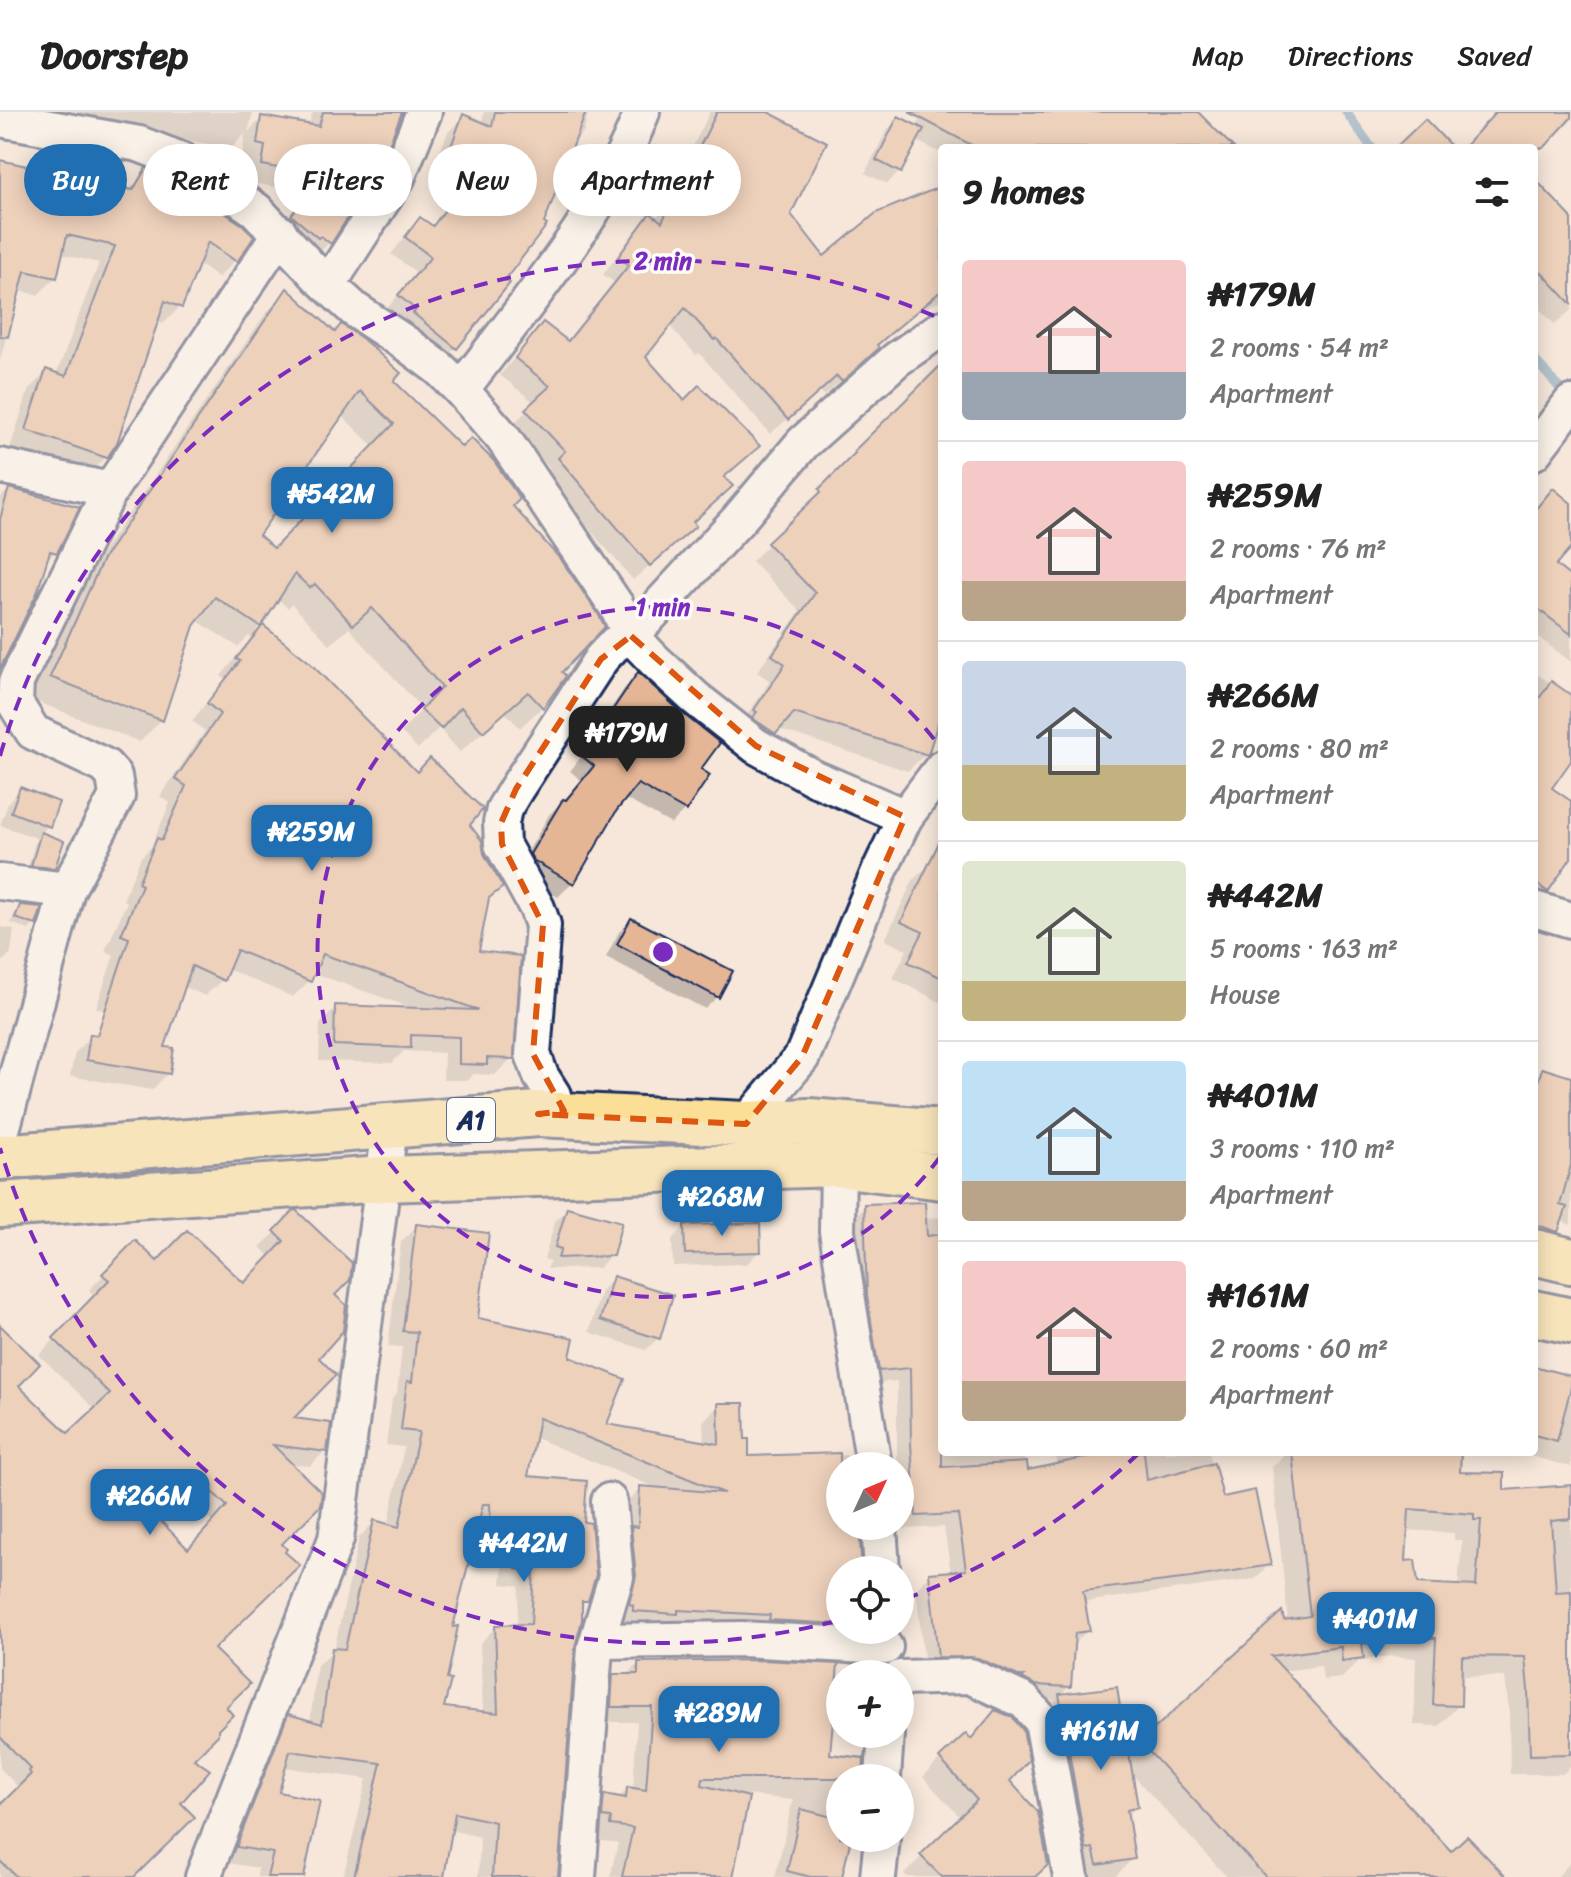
<!DOCTYPE html>
<html lang="en">
<head>
<meta charset="utf-8">
<style>
  body { margin:0; font-family:Sriracha,sans-serif; background:#f2f2f2; color:#222; height:100vh; display:flex; flex-direction:column; font-size:30px; white-space:nowrap }
  * { box-sizing:border-box; margin:0 }
  p { font-size:26px; color:#767676 }
  .icon { flex:none; width:44px; height:44px; fill:none; stroke:currentColor; stroke-width:2; stroke-linecap:round; stroke-linejoin:round }
  .map { position:relative; flex:1; overflow:hidden }
  .side { position:absolute; left:938px; top:32px; width:600px; height:1312px; display:flex; flex-direction:column; background:#fff; border-radius:8px; box-shadow:0 4px 20px #0003 }
  .side>* { flex:none }
  .guide { position:absolute; left:24px; top:32px; width:760px; height:72px; display:flex; gap:16px }
  .needle { width:52px; rotate:46deg }
  .controls { position:absolute; left:826px; top:1340px; display:grid; gap:16px }
  .controls a { display:grid; place-items:center; width:88px; height:88px; border-radius:50%; background:#fff; box-shadow:0 4px 20px #0003; font-size:40px }
  .price { position:absolute; translate:-50% -68px; padding:0 18px; border-radius:16px; background:#1f6fb2; color:#fff; font-size:26px; line-height:52px; filter:drop-shadow(0 2px 4px #0008) }
  .price::after { content:''; position:absolute; left:50%; top:48px; width:24px; height:18px; margin-left:-12px; background:inherit; clip-path:polygon(0 0,100% 0,50% 100%) }
  .price.current { background:#222; color:#fff }
  ul { padding:0; list-style:none }
  li { display:flex; align-items:center; gap:24px; height:200px; padding:0 24px }
  li+li { border-top:2px solid #e0e0e0 }
  li span { display:grid; place-items:center; flex:none; width:224px; height:160px; border-radius:8px; color:#555 }
  li>.icon { margin-inline-start:auto }
  span .icon { width:96px; height:96px; fill:#fffc; stroke-width:1 }
  li b { font-size:34px }
  h2 { display:flex; justify-content:space-between; align-items:center; height:96px; padding:0 24px; font-size:34px }
  .pill { padding:0 28px; border-radius:36px; background:#fff; box-shadow:0 4px 20px #0003; font-size:28px; line-height:72px }
  .pill.current { background:#1f6fb2; color:#fff }
  header { display:flex; align-items:center; gap:48px; box-sizing:border-box; height:112px; padding:0 40px; background:#fff; border-bottom:2px solid #e0e0e0 }
  header strong { font-size:38px }
  nav { display:flex; gap:44px; margin-inline-start:auto; font-size:28px }
  .map>svg:first-child { display:block }
  .shadow { fill:#0003; fill-rule:evenodd }
  .lines { fill:none; stroke-linecap:round; stroke-linejoin:round }
  .stream { stroke:#6395b9; stroke-width:9 }
  .building { fill:#e5b696; stroke:#1b2f5e; stroke-width:2; fill-rule:evenodd }
  .minor-casing { stroke:#1b2f5e; stroke-width:40 }
  .trunk-casing { stroke:#1b2f5e; stroke-width:50 }
  .minor { stroke:#fdfcf7; stroke-width:34 }
  .trunk { stroke:#fbdf96; stroke-width:44 }
  .marked { fill:none; stroke:#de5710; stroke-width:6; stroke-dasharray:16 10; stroke-linejoin:round }
  .ring { fill:none; stroke:#7b2cbf; stroke-width:4; stroke-dasharray:14 10 }
  .labels { text-anchor:middle; stroke-width:7; stroke-linejoin:round; paint-order:stroke }
  .shield { fill:#fdfcf7; stroke:#5f6c8c; stroke-width:2 }
  .shield-label { font-size:26px; font-weight:bold; fill:#1b2f5e }
  .centre { fill:#7b2cbf; stroke:#fdfcf7; stroke-width:4 }
  .ring-label { font-size:24px; text-anchor:middle; font-weight:bold; fill:#7b2cbf; stroke:#fdfcf7; stroke-width:7; stroke-linejoin:round; paint-order:stroke }
</style>
</head>
<body>
<header>
<strong>Doorstep</strong>
<nav><a>Map</a><a>Directions</a><a>Saved</a></nav>
</header>
<div class="map">
<svg width="1571" height="1765" viewBox="0 0 1571 1765">
  <rect width="100%" height="100%" fill="#f6e7da"/>
  <filter id="ink" filterUnits="userSpaceOnUse"><feTurbulence type="fractalNoise" baseFrequency=".0125" numOctaves="2"/><feDisplacementMap in="SourceGraphic" scale="16" xChannelSelector="R" yChannelSelector="G"/><feConvolveMatrix kernelMatrix="1 2 1 2 8 2 1 2 1" color-interpolation-filters="sRGB"/></filter>
  <g filter="url(#ink)">
    <g class="shadow">
      <polygon points="79,0 253,0 248,20 262,6 308,15 313,0 401,0 377,56 329,131 312,147 276,121 311,81 246,70 250,50 242,48 245,22 231,36 78,9"/>
      <polygon points="484,0 588,0 584,20 572,32 541,111 455,236 440,251 384,200 417,161 391,142 420,107 431,115 465,68 434,56 448,20 464,5 482,11"/>
      <polygon points="710,0 763,0 789,103 824,147 942,76 942,188 915,201 875,234 860,252 824,284 820,279 770,322 699,241 696,243 669,213 644,245 684,291 758,334 723,366 691,411 694,414 633,468 543,363 550,356 510,315 535,291 500,263 543,213 566,230 614,170 603,163 634,120 650,104 656,108"/>
      <polygon points="923,0 1195,0 1232,36 942,36 942,42 915,28 899,60 887,72 865,61 887,18 899,6 916,15"/>
      <polygon points="0,50 128,79 147,59 235,148 218,166 197,151 180,195 163,212 156,210 106,345 88,362 10,336 29,277 46,260 56,263 99,151 60,142 55,166 38,183 18,178 0,249"/>
      <polygon points="1534,69 1571,108 1571,198 1555,213 1534,191"/>
      <path d="M287 179 391 269 511 394 559 560 542 595 520 616 505 600 460 640 439 616 418 637 401 620 422 597 349 516 330 533 292 492 288 496 277 486 255 520 467 713 487 788 477 841 512 946 495 963 474 962 468 968H443L444 941 404 939 392 951 319 949 320 912 336 895 415 897 313 861 310 868 293 885 227 857 222 868 205 884 183 874 162 936 168 961 152 978 70 964 75 941 91 924 94 925 129 902 96 896 114 843 105 839 127 790 123 788 141 745 151 735 170 691 160 684 205 619 192 609 225 567 221 564 251 526 249 524 238 535 196 508 161 608 140 630 30 587 82 470 266 201ZM341 303 374 335 274 438 256 423Z"/>
      <polygon points="942,255 942,594 925,642 908,659 778,617 758,637 739,615 770,569 757,560 800,499 752,449 806,397 804,395 841,358 839,356"/>
      <polygon points="8,378 77,396 55,440 45,450 0,553 0,386"/>
      <polygon points="1571,394 1571,433 1553,454 1571,467 1571,550 1534,522 1534,399"/>
      <polygon points="1534,560 1571,585 1571,647 1550,677 1571,691 1571,743 1547,779 1534,791"/>
      <polygon points="638,563 685,698 671,712 624,686 572,771 558,785 520,762 517,758 549,703 582,669 570,659 596,626 593,624 624,577"/>
      <polygon points="21,677 48,714 40,722 61,730 53,755 47,761 27,759 36,726 0,713 9,689"/>
      <polygon points="931,751 942,756 942,891 893,866 907,838 885,828 913,768"/>
      <polygon points="21,795 34,812 29,818 11,811 15,800"/>
      <polygon points="632,808 717,885 705,897 606,845 619,820"/>
      <polygon points="0,815 14,817 11,841 0,852"/>
      <polygon points="1542,959 1571,967 1571,1113 1560,1108 1556,1119 1540,1135 1534,1133 1534,967"/>
      <path d="M865 1094 924 1106 942 1105V1340H1023L1027 1360 1057 1354 1056 1340H1209L1221 1387 1269 1453 1255 1467 1083 1490 1088 1518 1074 1532 1070 1574 1060 1583 1127 1646 1282 1511 1288 1510 1272 1355 1287 1340H1459L1458 1362 1502 1380 1571 1375V1653L1563 1662H1510L1509 1600 1505 1565 1460 1564 1459 1593 1439 1614 1414 1613 1416 1546 1391 1544 1359 1549 1342 1566 1323 1568 1321 1554 1282 1559 1450 1742 1503 1765H1227L1130 1660 1136 1695 1126 1705 1133 1746 1115 1765H1077L1041 1602 1055 1588 1020 1586 925 1558 916 1477 930 1463 951 1461 944 1415 902 1417 900 1354 897 1347V1269L866 1272 851 1108ZM1406 1418 1454 1421V1428H1462L1458 1475 1417 1473 1404 1451Z"/>
      <polygon points="567,1097 611,1143 599,1156 547,1157 550,1149 544,1147 555,1109"/>
      <path d="M296 1101 333 1183 316 1246 290 1307 325 1339 310 1354 289 1352 279 1432 212 1537 223 1595 191 1648 178 1691 131 1765H0V1696L17 1678V1674L0 1656V1216L16 1274 68 1324 96 1298 39 1243 96 1185 89 1178 135 1131 157 1152 243 1174 271 1145 260 1135ZM175 1374 213 1411 187 1439 149 1399Z"/>
      <path d="M417 1114 476 1208 568 1246 604 1313 704 1332 703 1309 719 1293 743 1329 748 1347 848 1343 849 1354H840V1414L860 1458H840V1518L618 1514 625 1392 641 1376 659 1377 533 1325 525 1366 582 1412 586 1488 580 1494 573 1534 556 1765H478L480 1725 450 1718 442 1765H343L367 1667 283 1655 276 1681 302 1765H257L258 1756 222 1750 273 1620 289 1605 310 1611 317 1553 334 1538 359 1426 374 1410 388 1414 404 1335 386 1333 392 1287 397 1281 402 1235 388 1234 401 1130ZM476 1417V1431L504 1437 501 1472 519 1474 517 1514 496 1515 480 1531 483 1601 441 1597 450 1517Z"/>
      <polygon points="685,1115 759,1139 747,1152 673,1154 672,1127"/>
      <polygon points="613,1166 658,1226 646,1238 589,1220 601,1179"/>
      <polygon points="1534,1257 1571,1266 1566,1287 1571,1287 1571,1355 1515,1340 1534,1340"/>
      <polygon points="638,1552 828,1644 863,1666 840,1666 840,1726 849,1726 840,1765 775,1765 793,1688 747,1683 731,1765 610,1765 618,1731 596,1728 589,1700 605,1684 618,1686 628,1677 633,1678 637,1610 596,1610 598,1580 614,1564 626,1564"/>
      <polygon points="996,1600 1007,1669 1034,1765 908,1765 904,1762 961,1706 923,1665 940,1647 969,1628"/>
      <polygon points="1571,1750 1571,1765 1557,1765"/>
    </g>
    <g class="lines">
      <g class="stream">
        <polyline points="1346,0 1372,36"/>
        <polyline points="1534,247 1569,287"/>
      </g>
    </g>
    <g class="building">
      <polygon points="323,0 402,0 379,57 331,132 321,124 318,126 291,103 325,65 262,53 265,34 257,32 261,4 319,14"/>
      <polygon points="495,0 586,0 544,111 547,113 505,168 510,171 457,237 413,201 416,198 398,183 431,145 405,125 420,105 433,114 479,52 449,40 463,2 492,14"/>
      <polygon points="717,0 768,0 827,30 791,102 824,144 876,101 942,74 942,178 877,233 879,236 842,270 837,264 788,308 716,226 714,228 685,196 646,245 684,288 699,273 760,334 724,365 733,374 693,410 696,414 650,454 558,346 565,339 525,297 550,274 515,246 543,210 568,229 629,153 618,145 650,101 662,110"/>
      <polygon points="909,0 1198,0 1234,36 977,36"/>
      <polygon points="1496,0 1571,0 1571,6 1544,36 1463,36"/>
      <polygon points="898,4 924,17 901,61 876,48"/>
      <polygon points="1425,7 1453,36 1395,36"/>
      <polygon points="0,48 133,78 146,56 173,66 192,79 243,113 254,125 237,150 208,130 182,196 165,189 117,331 107,346 26,318 46,257 66,264 115,134 67,123 57,166 25,159 8,225 0,224"/>
      <polygon points="1534,66 1571,105 1571,192 1534,152"/>
      <path d="M287 176 335 220 341 212 363 227 401 261 394 269 462 335 471 326 494 349 520 387 513 394 562 449 600 505 605 515 562 560 566 564 543 596 528 580 483 620 461 595 441 617 421 598 442 575 372 496 353 513 315 472 310 476 295 462 261 515 215 485 194 514 163 609 50 565 103 447ZM360 279 394 312 274 436 259 423Z"/>
      <polygon points="942,252 942,597 928,643 794,601 776,622 752,606 757,600 754,598 785,552 772,543 815,481 767,431 821,380 819,377 855,341 854,339"/>
      <polygon points="9,376 80,395 57,441 50,439 37,481 0,557 0,407"/>
      <polygon points="1553,376 1571,391 1571,436 1556,453 1571,465 1571,522 1534,494 1534,399"/>
      <polygon points="263,513 308,549 417,660 430,646 483,697 470,713 482,729 484,742 503,775 489,786 479,839 521,844 514,947 487,946 487,953 459,952 459,925 411,923 411,936 334,933 335,893 478,898 323,842 311,870 237,838 224,869 192,854 165,935 174,936 170,962 86,948 90,922 97,923 129,826 121,823 142,773 138,771 157,726 162,728 186,674 175,667 220,602 207,591 240,549 236,547"/>
      <polygon points="638,560 682,601 720,631 701,657 710,663 686,699 638,672 617,698 574,772 533,748 530,742 563,687 566,688 594,654 582,644 608,611 605,609"/>
      <polygon points="1551,569 1571,583 1571,649 1552,676 1571,689 1571,746 1548,780 1534,770 1534,594"/>
      <polygon points="20,675 59,690 50,715 11,700"/>
      <polygon points="41,720 64,729 55,756 31,754"/>
      <polygon points="942,724 942,866 908,850 923,820 901,810"/>
      <polygon points="20,793 42,795 36,813 15,806"/>
      <polygon points="631,806 733,859 719,886 617,832"/>
      <polygon points="1542,956 1571,965 1571,1053 1560,1093 1567,1095 1558,1120 1534,1112 1534,985"/>
      <polygon points="925,1090 927,1124 942,1122 942,1355 1027,1350 1028,1358 1111,1340 1144,1340 1147,1368 1214,1351 1223,1385 1255,1378 1271,1453 1190,1466 1083,1479 1090,1519 1075,1521 1071,1575 1035,1573 1022,1566 1024,1564 1018,1564 978,1546 938,1545 929,1461 966,1458 958,1402 916,1404 911,1332 910,1256 879,1259 867,1184 864,1092"/>
      <polygon points="567,1095 622,1110 613,1144 558,1146 561,1137 555,1135"/>
      <path d="M294 1098H296L352 1151 350 1168 335 1183 346 1193 343 1219 319 1246 336 1263 294 1306 331 1311 327 1340 273 1333 322 1381 320 1394 282 1432 287 1437 285 1440 300 1453 214 1537 250 1572 226 1595 233 1603 218 1618V1623L194 1647 210 1658 181 1691 195 1705 134 1765H17L0 1749V1693L31 1662 29 1659 31 1657 0 1625V1213L40 1252 19 1274 68 1321 110 1282 53 1226 109 1168 102 1162 135 1128 157 1149 187 1118 244 1171 284 1129 274 1119ZM192 1360 227 1394 188 1437 151 1399Z"/>
      <polygon points="760,1111 761,1140 685,1142 684,1113"/>
      <path d="M416 1112 489 1121 478 1206 574 1226 570 1245 625 1267 607 1312 719 1332 718 1291H744L745 1327H749V1344L840 1341V1414H859L862 1458H840V1512L769 1508 770 1503 678 1498V1502L633 1499V1493L629 1492 636 1464 631 1414 638 1415 640 1374 724 1381 539 1306 528 1364 587 1369 584 1410 591 1411 596 1463 588 1489H582V1508L575 1535 558 1765H492L495 1710 455 1701 444 1765H354L381 1651 290 1639 279 1680 320 1689 304 1765H267L273 1741 237 1735V1733L288 1602 322 1612 332 1536 345 1537 374 1408 399 1415 419 1320 401 1318 407 1269 412 1270 417 1220 403 1219ZM483 1392H490L491 1416 518 1422 516 1457 534 1459 531 1512 495 1513 498 1601 444 1595 451 1568 447 1567 458 1514 453 1515Z"/>
      <polygon points="613,1164 673,1183 660,1227 600,1208"/>
      <polygon points="1534,1254 1571,1264 1571,1275 1557,1329 1534,1323"/>
      <path d="M1292 1340H1461L1460 1360 1504 1361V1378L1571 1373V1407L1551 1409 1556 1480 1571 1479V1642L1530 1643 1528 1578 1525 1545 1462 1544 1461 1594 1433 1593 1436 1526 1412 1525 1362 1532 1364 1546 1342 1549 1341 1535 1271 1544 1451 1739 1467 1724 1506 1765H1266L1140 1630 1282 1499 1284 1508 1310 1504ZM1409 1397 1474 1402V1408H1481L1476 1474 1418 1471 1415 1448 1406 1449Z"/>
      <polygon points="762,1548 838,1552 830,1642 864,1646 863,1666 703,1666 702,1673 749,1685 733,1765 622,1765 633,1716 610,1713 611,1706 602,1705 604,1682 626,1686 627,1675 646,1678 652,1595 611,1595 613,1562 638,1562 638,1550"/>
      <polygon points="1117,1575 1127,1642 1129,1641 1138,1695 1127,1698 1135,1747 1097,1753 1093,1736 1086,1737 1059,1582"/>
      <polygon points="995,1598 1012,1605 1023,1618 1029,1648 1010,1669 1038,1700 1048,1753 1035,1765 942,1765 920,1743 977,1688 939,1646 966,1621 971,1627"/>
      <polygon points="801,1697 840,1707 840,1726 851,1726 842,1765 811,1765 787,1759"/>
    </g>
    <g class="lines">
      <defs>
        <g id="minor">
          <polyline points="0,7 139,32 186,50 256,98 320,166 355,198 408,233 440,257 461,278 503,326 617,495 631,524 655,549 695,586 756,634 814,666 905,705"/>
          <polyline points="328,173 397,66 424,0"/>
          <path d="M461 278C527 190 603 104 642 0"/>
          <polyline points="1534,340 1571,291"/>
          <polyline points="0,354 110,378"/>
          <polyline points="0,770 67,778"/>
          <polyline points="1534,797 1571,808"/>
          <polyline points="538,1002 556,1000 553,983 541,964 533,942 543,813 537,796 502,732 501,711 504,697 516,677 601,547 615,532 631,524 739,407 803,331 897,247 942,216"/>
          <polyline points="746,1012 802,945 878,762 905,705 942,656"/>
          <polyline points="0,1025 67,778 117,684 114,664 105,654 33,620 15,591 16,570 110,378 280,121"/>
          <polyline points="838,1052 837,1119 874,1354"/>
          <polyline points="879,1414 882,1458"/>
          <polyline points="595,1536 616,1465 609,1389"/>
          <polyline points="900,1566 970,1564 1024,1589 1042,1609 1071,1765"/>
          <polyline points="883,1666 886,1622"/>
          <polyline points="203,1765 336,1427 390,1015"/>
          <polyline points="578,1765 595,1536 600,1529 742,1527 885,1535"/>
          <polyline points="878,1765 882,1726"/>
        </g>
        <g id="trunk">
          <polyline points="0,1045 538,1002 746,1012 809,1009 942,1020"/>
          <polyline points="0,1093 384,1067 775,1054 838,1052 942,1065"/>
          <polyline points="1534,1140 1571,1149"/>
          <polyline points="1534,1201 1571,1209"/>
        </g>
      </defs>
      <use href="#minor" class="minor-casing"/>
      <use href="#trunk" class="trunk-casing"/>
      <use href="#minor" class="minor"/>
      <use href="#trunk" class="trunk"/>
    </g>
  </g>
  <path d="M0 0H1571V1765H0ZM631 524 756 634 905 705 802 945 746 1012 538 1002 564 999 533 942 543 813 502 732 501 711 516 677 601 547Z" fill="#f6e7da" fill-opacity=".55" fill-rule="evenodd"/>
  <path class="marked" d="M631 524 756 634 905 705 802 945 746 1012 538 1002 564 999 533 942 543 813 502 732 501 711 516 677 601 547Z"/>
  <g class="ring">
    <path d="M940 1045A345 345 0 1 1 940 635"/>
    <path d="M1139 1341A691 691 0 0 1 905 1487M836 1509A691 691 0 0 1 0 1036M0 644A691 691 0 0 1 939 206"/>
  </g>
  <g class="labels">
    <rect class="shield" x="447" y="986" width="48" height="44" rx="6"/>
    <g class="shield-label">
      <text x="471" y="1017">A1</text>
    </g>
  </g>
  <circle cx="663" cy="840" r="12" class="centre"/>
  <g class="ring-label">
    <text x="663" y="157">2 min</text>
    <text x="663" y="503">1 min</text>
  </g>
</svg>
<div class="controls">
<a><svg class="needle" viewBox="-14 -14 28 28"><path d="M0-13l5 13h-10z" fill="#e53935"/><path d="M0 13l5-13h-10z" fill="#767676"/></svg></a>
<a><svg class="icon" aria-label="locate" viewBox="0 0 24 24"><circle cx="12" cy="12" r="6"/><path d="M12 2v4M12 18v4M2 12h4M18 12h4"/></svg></a>
<a>+</a>
<a>−</a>
</div>
<b class="price" style="left:332px;top:423px">₦542M</b>
<b class="price current" style="left:627px;top:662px">₦179M</b>
<b class="price" style="left:312px;top:761px">₦259M</b>
<b class="price" style="left:722px;top:1126px">₦268M</b>
<b class="price" style="left:150px;top:1425px">₦266M</b>
<b class="price" style="left:524px;top:1472px">₦442M</b>
<b class="price" style="left:1376px;top:1548px">₦401M</b>
<b class="price" style="left:719px;top:1642px">₦289M</b>
<b class="price" style="left:1101px;top:1660px">₦161M</b>
<div class="guide">
<a class="pill current">Buy</a>
<a class="pill">Rent</a>
<a class="pill">Filters</a>
<a class="pill">New</a>
<a class="pill">Apartment</a>
</div>
<section class="side">
<h2>9 homes<svg class="icon" aria-label="filters" viewBox="0 0 24 24"><path d="M4 7h16M4 17h16"/><circle cx="9" cy="7" r="2"/><circle cx="15" cy="17" r="2"/></svg></h2>
<ul>
<li><span style="background:linear-gradient(#f6c9c9 70%,#9aa5b1 0)"><svg class="icon" aria-label="home" viewBox="0 0 24 24"><path d="M3 11l9-7 9 7M6 9v11h12V9"/></svg></span><div><b>₦179M</b><p>2 rooms · 54 m²</p><p>Apartment</p></div></li>
<li><span style="background:linear-gradient(#f6c9c9 75%,#b9a48a 0)"><svg class="icon" aria-label="home" viewBox="0 0 24 24"><path d="M3 11l9-7 9 7M6 9v11h12V9"/></svg></span><div><b>₦259M</b><p>2 rooms · 76 m²</p><p>Apartment</p></div></li>
<li><span style="background:linear-gradient(#c9d6e8 65%,#c2b280 0)"><svg class="icon" aria-label="home" viewBox="0 0 24 24"><path d="M3 11l9-7 9 7M6 9v11h12V9"/></svg></span><div><b>₦266M</b><p>2 rooms · 80 m²</p><p>Apartment</p></div></li>
<li><span style="background:linear-gradient(#dfe7d0 75%,#c2b280 0)"><svg class="icon" aria-label="home" viewBox="0 0 24 24"><path d="M3 11l9-7 9 7M6 9v11h12V9"/></svg></span><div><b>₦442M</b><p>5 rooms · 163 m²</p><p>House</p></div></li>
<li><span style="background:linear-gradient(#bfe0f5 75%,#b9a48a 0)"><svg class="icon" aria-label="home" viewBox="0 0 24 24"><path d="M3 11l9-7 9 7M6 9v11h12V9"/></svg></span><div><b>₦401M</b><p>3 rooms · 110 m²</p><p>Apartment</p></div></li>
<li><span style="background:linear-gradient(#f6c9c9 75%,#b9a48a 0)"><svg class="icon" aria-label="home" viewBox="0 0 24 24"><path d="M3 11l9-7 9 7M6 9v11h12V9"/></svg></span><div><b>₦161M</b><p>2 rooms · 60 m²</p><p>Apartment</p></div></li>
</ul>
</section>
</div>
</body>
</html>
